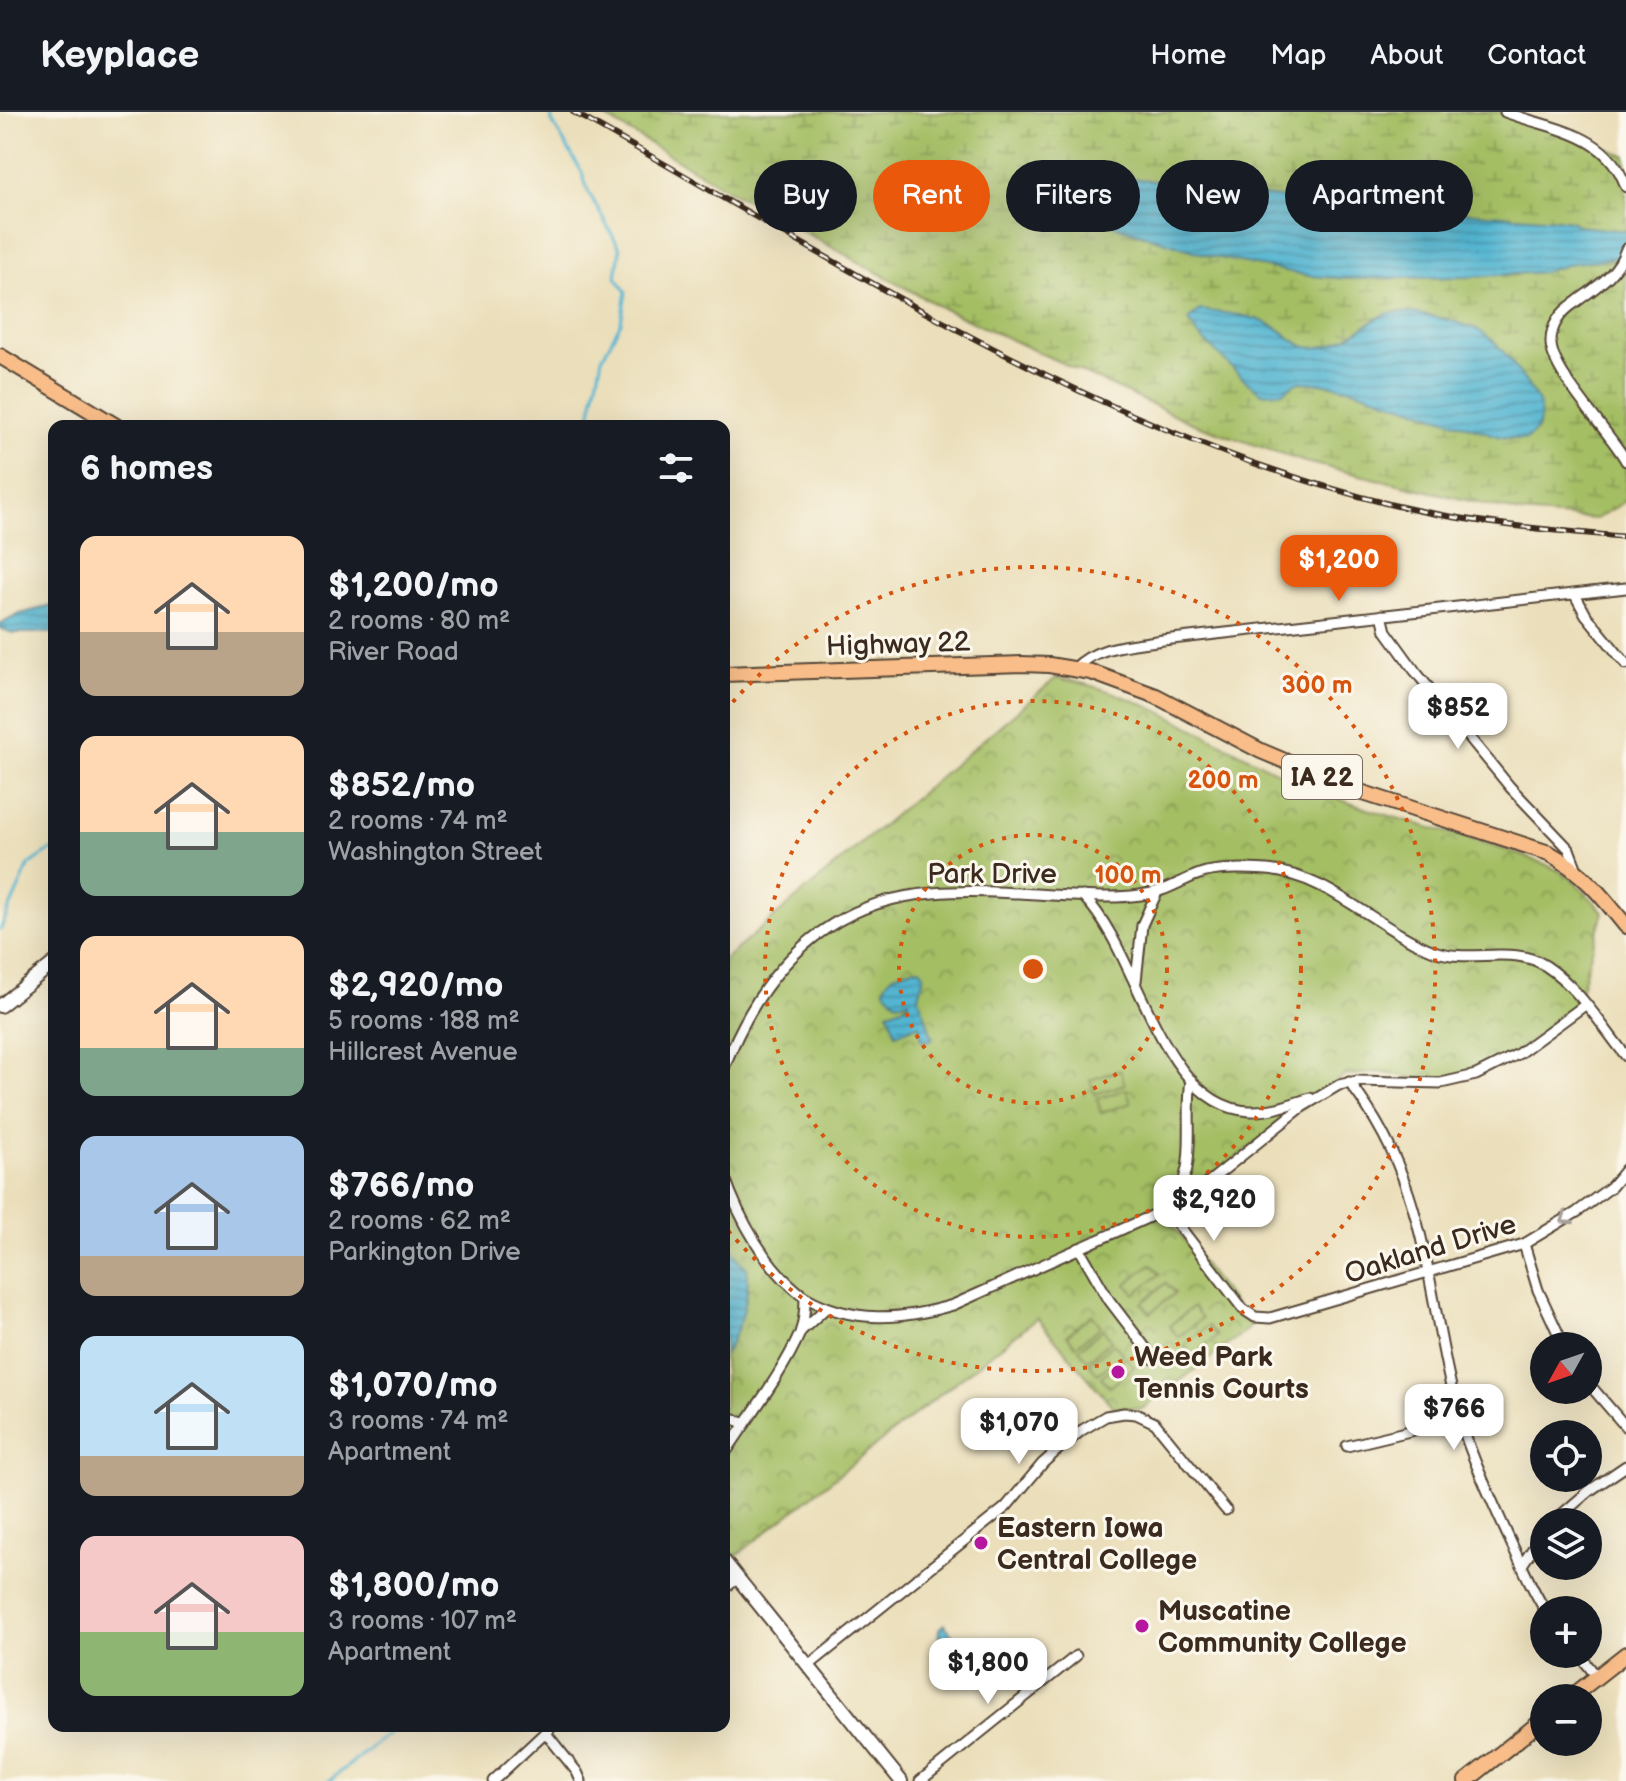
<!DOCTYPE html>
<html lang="en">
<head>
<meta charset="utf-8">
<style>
  body { margin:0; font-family:"Balsamiq Sans",sans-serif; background:#20242c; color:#f1f3f6; height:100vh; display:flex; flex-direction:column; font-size:30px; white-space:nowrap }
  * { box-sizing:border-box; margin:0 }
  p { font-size:26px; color:#9ea1a6 }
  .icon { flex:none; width:44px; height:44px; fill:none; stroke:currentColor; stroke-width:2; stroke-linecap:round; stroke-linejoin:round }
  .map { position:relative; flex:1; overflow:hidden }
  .drawer { position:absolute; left:48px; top:308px; width:682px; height:1312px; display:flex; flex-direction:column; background:#171b24; border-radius:16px; box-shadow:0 8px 32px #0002 }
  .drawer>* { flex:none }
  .banner { position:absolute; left:754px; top:48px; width:752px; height:72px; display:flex; gap:16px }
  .needle { width:52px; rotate:230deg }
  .fabs { position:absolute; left:1530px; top:1220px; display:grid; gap:16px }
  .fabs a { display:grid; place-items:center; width:72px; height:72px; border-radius:50%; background:#171b24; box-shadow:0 8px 32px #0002; font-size:40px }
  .price { position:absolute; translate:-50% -68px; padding:0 18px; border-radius:16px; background:#fff; color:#222; font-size:26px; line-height:52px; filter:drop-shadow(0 2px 4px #0008) }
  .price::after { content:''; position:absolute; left:50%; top:48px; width:24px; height:18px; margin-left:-12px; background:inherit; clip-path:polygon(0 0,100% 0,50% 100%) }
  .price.active { background:#ea580c; color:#fff }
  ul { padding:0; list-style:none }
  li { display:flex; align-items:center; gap:24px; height:200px; padding:0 32px }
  li span { display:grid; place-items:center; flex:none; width:224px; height:160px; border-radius:16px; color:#555 }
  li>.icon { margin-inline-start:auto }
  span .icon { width:96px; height:96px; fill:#fffc; stroke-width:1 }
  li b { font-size:34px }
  h2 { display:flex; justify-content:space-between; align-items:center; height:96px; padding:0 32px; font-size:34px }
  .pill { padding:0 28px; border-radius:36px; background:#171b24; box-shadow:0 8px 32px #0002; font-size:28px; line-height:72px }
  .pill.active { background:#ea580c; color:#fff }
  header { display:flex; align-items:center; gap:48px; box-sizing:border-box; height:112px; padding:0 40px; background:#171b24; border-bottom:2px solid #363941 }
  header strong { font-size:38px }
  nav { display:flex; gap:44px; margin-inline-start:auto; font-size:28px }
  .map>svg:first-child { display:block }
  .wetland { fill:url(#wetland-marsh); stroke:#707441; stroke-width:2 }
  .park { fill:url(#park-crowns); stroke:#707441; stroke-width:2 }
  .pitch { fill:#a4be64; stroke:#707441; stroke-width:2 }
  .water { fill:url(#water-rules); stroke:#477078; stroke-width:2 }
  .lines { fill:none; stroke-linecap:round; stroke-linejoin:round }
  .stream { stroke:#53b5d1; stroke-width:3 }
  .minor-casing { stroke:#554536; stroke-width:13 }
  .tertiary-casing { stroke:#554536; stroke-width:16 }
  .primary-casing { stroke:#554536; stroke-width:18 }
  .minor { stroke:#fff; stroke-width:9 }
  .tertiary { stroke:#fff; stroke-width:12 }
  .primary { stroke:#f8bd89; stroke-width:14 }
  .rail-casing { stroke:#3b2a1e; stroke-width:6 }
  .rail { stroke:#fbf7ec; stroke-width:3; stroke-dasharray:9; stroke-linecap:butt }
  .oneway { stroke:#a79f9a }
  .ring { fill:none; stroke:#d7540e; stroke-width:4; stroke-dasharray:4 8 }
  .poi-dot { fill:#b5179e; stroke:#fbf7ec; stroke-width:3 }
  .labels { text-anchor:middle; stroke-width:6; stroke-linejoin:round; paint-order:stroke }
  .shield { fill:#fbf7ec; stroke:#75685c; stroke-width:2 }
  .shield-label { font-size:26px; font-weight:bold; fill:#3b2a1e }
  .street-label { font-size:28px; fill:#3b2a1e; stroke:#fbf7ec }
  .poi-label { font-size:28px; font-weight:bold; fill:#3b2a1e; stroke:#fbf7ec; text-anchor:start }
  .centre { fill:#d7540e; stroke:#fbf7ec; stroke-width:4 }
  .ring-label { font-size:24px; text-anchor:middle; font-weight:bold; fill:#d7540e; stroke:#fbf7ec; stroke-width:6; stroke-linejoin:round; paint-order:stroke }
</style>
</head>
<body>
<header>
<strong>Keyplace</strong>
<nav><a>Home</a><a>Map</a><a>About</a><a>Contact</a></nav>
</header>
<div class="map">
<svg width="1626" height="1669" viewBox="0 0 1626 1669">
  <defs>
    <pattern id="wetland-marsh" width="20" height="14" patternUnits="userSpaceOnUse" patternTransform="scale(2)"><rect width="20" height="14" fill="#a4be64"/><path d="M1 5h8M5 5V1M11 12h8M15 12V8" fill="none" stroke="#879b52"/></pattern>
    <pattern id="park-crowns" width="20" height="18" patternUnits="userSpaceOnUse" patternTransform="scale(2)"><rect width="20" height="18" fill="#a4be64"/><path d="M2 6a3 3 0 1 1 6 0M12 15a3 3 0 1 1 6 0" fill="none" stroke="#879b52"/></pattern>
    <pattern id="water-rules" width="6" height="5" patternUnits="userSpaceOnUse" patternTransform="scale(2)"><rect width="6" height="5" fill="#53b5d1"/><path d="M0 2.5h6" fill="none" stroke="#4693a9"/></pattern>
  </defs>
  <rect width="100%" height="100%" fill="#fbf7ec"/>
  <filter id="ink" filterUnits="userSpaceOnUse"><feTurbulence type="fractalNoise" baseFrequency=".0125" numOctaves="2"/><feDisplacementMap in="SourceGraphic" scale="16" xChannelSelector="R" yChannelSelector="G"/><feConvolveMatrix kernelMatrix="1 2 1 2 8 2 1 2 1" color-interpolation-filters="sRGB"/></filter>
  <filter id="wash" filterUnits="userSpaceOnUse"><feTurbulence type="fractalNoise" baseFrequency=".006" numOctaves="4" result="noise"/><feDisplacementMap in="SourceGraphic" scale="32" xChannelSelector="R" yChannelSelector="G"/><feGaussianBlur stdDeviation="1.8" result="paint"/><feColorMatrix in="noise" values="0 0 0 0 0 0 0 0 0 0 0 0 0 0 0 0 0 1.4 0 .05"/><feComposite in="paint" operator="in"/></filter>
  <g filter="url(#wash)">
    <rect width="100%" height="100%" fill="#ebdfbb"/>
    <polygon class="wetland" points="596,0 1514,0 1626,44 1626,389 1596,407 1521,401 1305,350 1194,312 942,196 732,80"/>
    <path class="park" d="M1056 566C1153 581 1237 647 1328 683 1383 705 1441 717 1496 735 1519 743 1543 749 1564 762 1579 771 1591 787 1603 800L1575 896 1511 944 1471 961 1429 968 1377 960 1344 964 1166 1099 1168 1107 1251 1214C1215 1244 1179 1269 1142 1297L1113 1295 1037 1206 727 1451 724 1447V848Z"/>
    <g class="pitch">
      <polygon points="1120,958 1125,972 1095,982 1090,968"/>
      <polygon points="1126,977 1131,991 1101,1001 1097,987"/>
      <polygon points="1151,1152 1160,1162 1135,1182 1126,1172"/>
      <polygon points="1166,1171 1175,1181 1150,1201 1142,1191"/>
      <polygon points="1193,1195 1202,1206 1178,1225 1169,1214"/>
      <polygon points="1092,1203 1101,1214 1076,1234 1067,1223"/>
      <polygon points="1208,1214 1217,1224 1193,1244 1184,1233"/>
      <polygon points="1103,1217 1112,1228 1087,1248 1079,1237"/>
      <polygon points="1114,1232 1123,1242 1098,1262 1089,1251"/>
      <polygon points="1126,1245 1134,1255 1110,1275 1101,1265"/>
    </g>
    <g class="water">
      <path d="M1095 61 1293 88 1557 107 1571 109 1578 114 1626 119V145L1573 151 1544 160 1470 165 1349 167 1310 164 1210 144 1116 114 1080 93 1071 82C1073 66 1081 65 1095 61Z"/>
      <path d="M1200 198C1224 201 1248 202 1271 213 1284 218 1293 232 1307 235 1335 240 1360 215 1384 203 1400 194 1467 210 1483 221 1504 235 1519 261 1533 281 1545 300 1543 315 1526 328L1501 325 1353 277 1320 271 1298 270 1283 280 1262 281 1248 271 1196 221 1189 208Z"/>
      <polygon points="54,493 54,521 13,521 1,517 0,512 20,502"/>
      <path d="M920 856 924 862 919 885 933 927 923 930 918 913 896 922 888 900 908 893 909 888 897 891 884 877C889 860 904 858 920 856Z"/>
      <path d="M724 1124 741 1150 747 1156C751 1187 739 1218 724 1244Z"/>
      <path d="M944 1512 959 1531 963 1545 961 1549C945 1546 937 1533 939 1517Z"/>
    </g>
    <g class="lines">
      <g class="stream">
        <polyline points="551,0 552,10 582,60 588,79 620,137 616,165 626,180 621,210 602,246 588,314"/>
        <polyline points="0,818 29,753 54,736"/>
        <polyline points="329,1669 398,1614"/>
      </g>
    </g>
  </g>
  <g filter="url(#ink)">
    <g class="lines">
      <defs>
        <g id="minor">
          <path d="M1505 0C1553 18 1607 20 1626 75"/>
          <path d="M1626 137C1618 162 1596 175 1576 190 1562 199 1551 212 1551 230 1550 259 1610 320 1626 349"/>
          <polyline points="1575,483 1586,503 1626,552"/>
          <polyline points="1382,503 1386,519 1415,559 1510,675 1569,737 1577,758"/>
          <path d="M1074 557C1097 533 1132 533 1163 528L1626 476"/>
          <path d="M1083 784C1139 839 1160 995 1250 999 1271 1000 1291 992 1310 986"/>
          <polyline points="1136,869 1142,813 1157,780"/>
          <path d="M724 956C761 860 825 789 933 781 992 776 1050 785 1108 785 1126 785 1145 784 1162 778 1177 773 1190 764 1206 760 1226 756 1247 757 1267 758 1330 763 1376 817 1434 839 1470 852 1513 832 1546 854 1578 875 1602 914 1626 944"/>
          <path d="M1191 968C1184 1012 1201 1060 1167 1098L1243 1197 1255 1205 1270 1206 1524 1132 1577 1100 1611 1075 1626 1057"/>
          <path d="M1349 970C1426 1068 1425 1165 1452 1279 1464 1329 1486 1376 1507 1422 1519 1447 1530 1474 1545 1498"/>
          <path d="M724 1063C739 1107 767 1158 805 1185 805 1197 804 1210 800 1221 783 1261 748 1306 724 1343"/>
          <polyline points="1524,1132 1538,1178 1564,1234"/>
          <polyline points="1079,1136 1109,1188 1154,1247"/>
          <path d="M805 1185C853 1212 901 1208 953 1193L1185 1089 1302 995 1339 973 1357 969 1441 971 1476 963 1518 942 1585 893"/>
          <polyline points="802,1218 826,1196"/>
          <polyline points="1588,1271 1626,1315"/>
          <polyline points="724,1302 745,1312"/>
          <polyline points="1347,1334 1460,1307"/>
          <polyline points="1553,1410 1589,1379 1626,1354"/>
          <polyline points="1522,1453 1544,1420"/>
          <polyline points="724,1477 738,1466"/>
          <polyline points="1579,1542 1597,1565"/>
          <polyline points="808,1554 1006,1395 1043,1351 1061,1335 1082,1318 1106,1304 1124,1301 1136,1302 1155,1311 1226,1398"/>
          <polyline points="545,1620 577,1660 581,1669"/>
          <polyline points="493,1669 552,1614"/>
          <polyline points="920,1669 1076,1544"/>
        </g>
        <g id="tertiary">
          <polyline points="0,894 54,851"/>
          <polyline points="724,1449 901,1669"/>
        </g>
        <g id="primary">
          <polyline points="0,244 116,314"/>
          <path d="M724 562 1022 552 1049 553 1091 560 1156 584 1261 639 1351 677 1549 741C1582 759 1603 785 1626 814"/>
          <polyline points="1570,1586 1626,1542"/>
          <polyline points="1466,1669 1544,1607"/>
        </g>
      </defs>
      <use href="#minor" class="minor-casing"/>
      <use href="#tertiary" class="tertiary-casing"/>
      <use href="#primary" class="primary-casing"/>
      <use href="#minor" class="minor"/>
      <use href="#tertiary" class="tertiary"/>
      <use href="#primary" class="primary"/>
      <defs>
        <path id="rail" d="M573 0C836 147 1097 321 1393 393 1469 411 1548 418 1626 425"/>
      </defs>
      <use href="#rail" class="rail-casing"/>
      <use href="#rail" class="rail"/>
    </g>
    <defs><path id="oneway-chevron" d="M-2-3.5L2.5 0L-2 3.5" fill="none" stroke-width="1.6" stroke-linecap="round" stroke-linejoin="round" transform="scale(2)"/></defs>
    <use class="oneway" href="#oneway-chevron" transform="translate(1566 1107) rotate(146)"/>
  </g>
  <g class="ring">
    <circle cx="1033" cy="857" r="134"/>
    <circle cx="1033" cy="857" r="268"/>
    <path d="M725 599A402 402 0 1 1 725 1115"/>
  </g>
  <g class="poi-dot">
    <circle cx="1118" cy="1260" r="8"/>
    <circle cx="981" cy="1431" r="8"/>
    <circle cx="1142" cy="1514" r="8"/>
  </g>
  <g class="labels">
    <rect class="shield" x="1282" y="643" width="80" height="44" rx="6"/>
    <g class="shield-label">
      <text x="1322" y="674">IA 22</text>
    </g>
    <g class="street-label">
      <text transform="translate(898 531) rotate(-2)" y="10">Highway 22</text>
      <text x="992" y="771">Park Drive</text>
      <text transform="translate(1430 1136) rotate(-17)" y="10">Oakland Drive</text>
    </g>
    <g class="poi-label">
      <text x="1134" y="1254">Weed Park<tspan x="1134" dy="32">Tennis Courts</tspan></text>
      <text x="997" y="1425">Eastern Iowa<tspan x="997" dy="32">Central College</tspan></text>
      <text x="1158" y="1508">Muscatine<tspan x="1158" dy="32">Community College</tspan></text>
    </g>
  </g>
  <circle cx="1033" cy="857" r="12" class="centre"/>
  <g class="ring-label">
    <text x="1317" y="581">300 m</text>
    <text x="1223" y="676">200 m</text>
    <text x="1128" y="771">100 m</text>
  </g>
</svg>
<div class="fabs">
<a><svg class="needle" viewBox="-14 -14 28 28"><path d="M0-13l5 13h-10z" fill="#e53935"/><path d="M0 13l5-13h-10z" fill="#9ea1a6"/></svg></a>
<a><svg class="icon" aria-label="locate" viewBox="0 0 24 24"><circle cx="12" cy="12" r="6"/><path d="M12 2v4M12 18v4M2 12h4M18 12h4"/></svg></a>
<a><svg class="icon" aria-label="layers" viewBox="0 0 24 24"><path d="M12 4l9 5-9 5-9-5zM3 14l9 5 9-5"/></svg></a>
<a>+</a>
<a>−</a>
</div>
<b class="price active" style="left:1339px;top:491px">$1,200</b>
<b class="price" style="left:1458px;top:639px">$852</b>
<b class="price" style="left:1214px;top:1131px">$2,920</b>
<b class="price" style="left:1454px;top:1340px">$766</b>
<b class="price" style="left:1019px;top:1354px">$1,070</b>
<b class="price" style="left:988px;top:1594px">$1,800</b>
<div class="banner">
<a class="pill">Buy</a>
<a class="pill active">Rent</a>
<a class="pill">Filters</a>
<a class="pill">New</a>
<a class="pill">Apartment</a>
</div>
<section class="drawer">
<h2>6 homes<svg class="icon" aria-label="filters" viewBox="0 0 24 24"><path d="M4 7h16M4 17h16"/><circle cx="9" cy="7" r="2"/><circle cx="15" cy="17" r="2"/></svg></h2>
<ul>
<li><span style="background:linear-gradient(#ffd9b3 60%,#b9a48a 0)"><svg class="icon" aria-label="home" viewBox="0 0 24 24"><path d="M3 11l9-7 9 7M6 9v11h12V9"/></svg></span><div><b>$1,200/mo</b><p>2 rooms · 80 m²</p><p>River Road</p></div></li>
<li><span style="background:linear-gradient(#ffd9b3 60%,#7fa58c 0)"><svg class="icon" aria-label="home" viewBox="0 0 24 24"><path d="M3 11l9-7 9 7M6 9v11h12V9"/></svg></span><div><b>$852/mo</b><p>2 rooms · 74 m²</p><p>Washington Street</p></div></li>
<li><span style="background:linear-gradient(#ffd9b3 70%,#7fa58c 0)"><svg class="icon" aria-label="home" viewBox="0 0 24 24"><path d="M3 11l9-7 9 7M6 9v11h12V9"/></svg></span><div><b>$2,920/mo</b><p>5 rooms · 188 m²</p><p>Hillcrest Avenue</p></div></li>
<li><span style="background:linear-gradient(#a9c7e8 75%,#b9a48a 0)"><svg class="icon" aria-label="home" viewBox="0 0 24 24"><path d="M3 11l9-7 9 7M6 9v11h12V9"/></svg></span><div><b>$766/mo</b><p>2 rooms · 62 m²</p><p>Parkington Drive</p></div></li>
<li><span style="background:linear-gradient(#bfe0f5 75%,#b9a48a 0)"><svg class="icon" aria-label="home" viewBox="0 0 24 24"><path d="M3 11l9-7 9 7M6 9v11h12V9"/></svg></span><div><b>$1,070/mo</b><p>3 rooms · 74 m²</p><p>Apartment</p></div></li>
<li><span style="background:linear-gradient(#f6c9c9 60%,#8fb573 0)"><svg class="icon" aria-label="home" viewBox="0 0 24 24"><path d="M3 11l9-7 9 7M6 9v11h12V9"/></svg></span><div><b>$1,800/mo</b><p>3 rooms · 107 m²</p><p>Apartment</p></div></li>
</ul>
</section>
</div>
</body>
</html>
